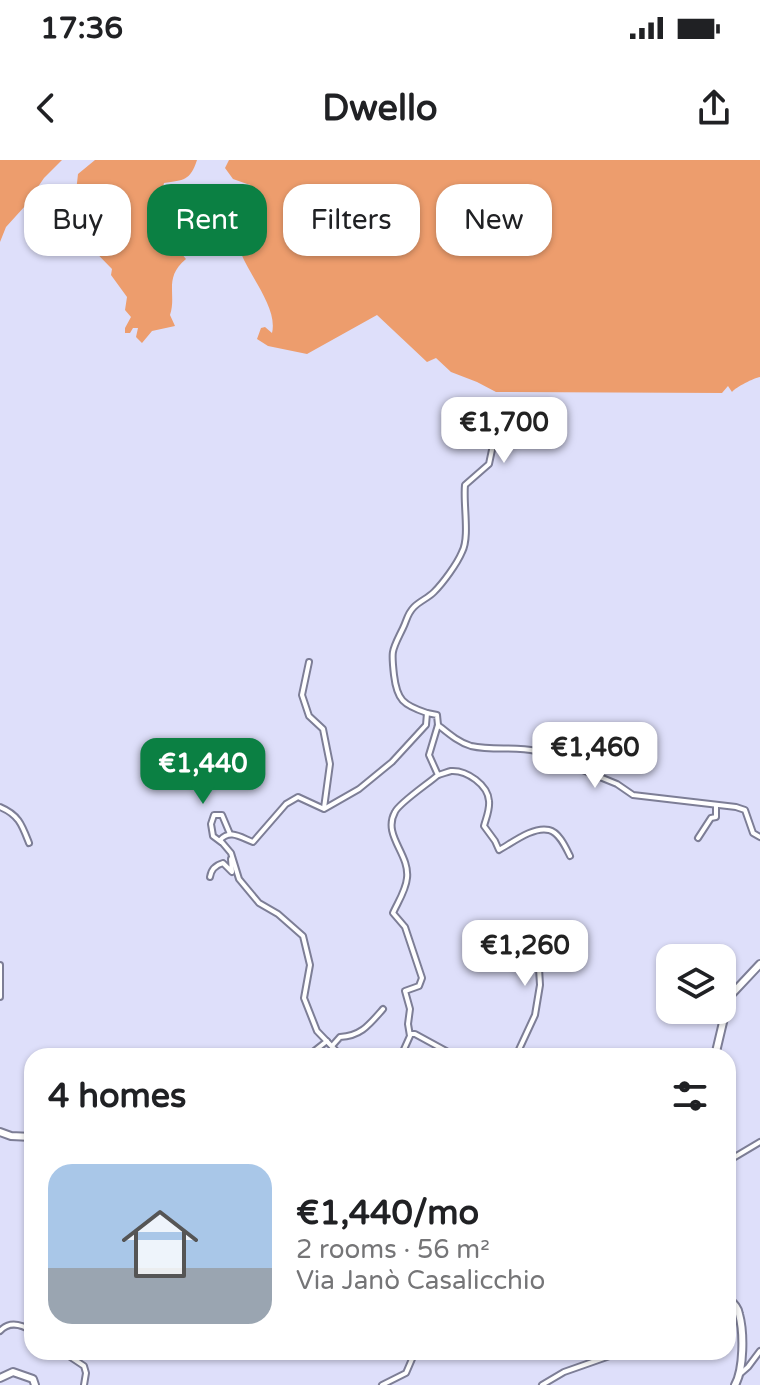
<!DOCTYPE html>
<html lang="en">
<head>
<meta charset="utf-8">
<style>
  body { margin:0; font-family:"Varela Round",sans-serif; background:#f2f2f2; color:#202124; height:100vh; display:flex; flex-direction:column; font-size:30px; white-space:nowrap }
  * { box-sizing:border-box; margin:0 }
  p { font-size:26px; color:#757577 }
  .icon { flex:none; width:44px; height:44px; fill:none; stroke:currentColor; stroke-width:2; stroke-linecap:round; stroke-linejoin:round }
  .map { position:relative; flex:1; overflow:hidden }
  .panel { position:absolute; left:24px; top:888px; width:712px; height:312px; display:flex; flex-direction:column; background:#fff; border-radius:24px; box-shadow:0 2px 6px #0004 }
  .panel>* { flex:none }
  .guide { position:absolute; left:24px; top:24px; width:712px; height:72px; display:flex; gap:16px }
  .buttons { position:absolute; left:656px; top:784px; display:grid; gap:16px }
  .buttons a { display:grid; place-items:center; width:80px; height:80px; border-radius:16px; background:#fff; box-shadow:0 2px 6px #0004; font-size:40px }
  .price { position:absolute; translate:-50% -68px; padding:0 18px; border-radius:16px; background:#fff; color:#222; font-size:26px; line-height:52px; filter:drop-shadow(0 2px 4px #0008) }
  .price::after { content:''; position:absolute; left:50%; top:48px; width:24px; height:18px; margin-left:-12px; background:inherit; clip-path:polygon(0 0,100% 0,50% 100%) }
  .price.active { background:#0b8043; color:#fff }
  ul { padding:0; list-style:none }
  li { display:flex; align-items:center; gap:24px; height:200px; padding:0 24px }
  li span { display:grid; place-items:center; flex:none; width:224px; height:160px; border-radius:24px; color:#555 }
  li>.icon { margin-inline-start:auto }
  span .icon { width:96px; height:96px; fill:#fffc; stroke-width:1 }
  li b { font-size:34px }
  h2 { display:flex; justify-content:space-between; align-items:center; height:96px; padding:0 24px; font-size:34px }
  .tag { padding:0 28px; border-radius:24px; background:#fff; box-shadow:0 2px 6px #0004; font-size:28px; line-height:72px }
  .tag.active { background:#0b8043; color:#fff }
  .status { display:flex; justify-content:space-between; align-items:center; height:56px; padding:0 40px; background:#fff; direction:ltr }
  .status svg { height:22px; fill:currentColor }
  header { display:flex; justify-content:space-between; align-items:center; height:104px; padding:0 24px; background:#fff; font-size:36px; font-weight:700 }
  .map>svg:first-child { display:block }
  .forest { fill:#ed9d6d }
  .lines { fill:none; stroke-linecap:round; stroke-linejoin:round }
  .minor-casing { stroke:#7d7e96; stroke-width:8 }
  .secondary-casing { stroke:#7d7e96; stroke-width:10 }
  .minor { stroke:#fff; stroke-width:4 }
  .secondary { stroke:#fff; stroke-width:6 }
</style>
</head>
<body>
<div class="status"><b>17:36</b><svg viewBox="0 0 49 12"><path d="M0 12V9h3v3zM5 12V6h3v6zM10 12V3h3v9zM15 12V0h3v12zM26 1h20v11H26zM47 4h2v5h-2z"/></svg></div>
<header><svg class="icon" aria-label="back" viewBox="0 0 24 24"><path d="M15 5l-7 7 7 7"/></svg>Dwello<svg class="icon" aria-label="share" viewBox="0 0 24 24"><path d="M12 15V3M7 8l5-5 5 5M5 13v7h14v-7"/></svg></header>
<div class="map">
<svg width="760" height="1225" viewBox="0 0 760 1225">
  <rect width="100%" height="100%" fill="#dedffa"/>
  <g class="forest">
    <polygon points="0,0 62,0 44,18 25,46 6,67 0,82"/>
    <path d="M95 0H197C190 21 184 20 164 23L161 37 155 41 156 53 162 54 165 63 176 67 185 80 181 93 186 99C163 118 177 134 170 155L175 166 152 171 142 183 136 177 138 168H133L130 173H125V168L131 157 125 150 127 137 111 115 112 109 72 68 78 14Z"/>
    <path d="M229 0H760V217C754 218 736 227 732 232L728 226 722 233 496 232 477 222 451 212 436 198 427 202 377 155 307 194 268 186 257 179 261 168 265 167 272 173C279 144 240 107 237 79 236 74 237 70 237 66L234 63 236 56 240 54 244 46 251 44 254 34 250 25 233 19 225 8Z"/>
  </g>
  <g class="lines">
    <defs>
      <g id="minor">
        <polyline points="309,502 302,535 309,556 323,569 330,604 324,648"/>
        <path d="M427 553C403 545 397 540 394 515 391 489 392 491 403 468 407 460 407 454 414 447 420 441 428 438 434 432 443 423 457 404 462 392 470 377 463 344 465 325L489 304 497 266"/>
        <path d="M438 565C448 573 458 582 471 586 493 591 515 586 536 591L617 624 633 635 736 647 745 650 753 673 760 677"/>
        <path d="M438 615C442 614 447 612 451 611 467 610 488 625 489 641 490 650 486 658 484 666L495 681 499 690C512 683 533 666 549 670 559 672 566 688 570 696"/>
        <path d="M0 647C19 655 22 665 29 683"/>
        <polyline points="698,678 711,658 716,657 716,645"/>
        <polyline points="221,682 213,676 211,664 214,655 222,655 230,674"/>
        <path d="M210 717C211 710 216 705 223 703L232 712 231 699"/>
        <polyline points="0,805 0,837"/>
        <polyline points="410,874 415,874 448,892"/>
        <path d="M332 886 340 877C361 876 369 865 383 849"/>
        <polyline points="284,893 307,896"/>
        <polyline points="211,896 213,893"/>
        <polyline points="308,896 327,881"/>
        <path d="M341 896 317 871 304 838 310 805 303 776 278 754 259 743 239 719 231 693 220 680C230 669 240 677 253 682L286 644 298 637 324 649 359 629 392 602 426 565 427 553 437 555 438 565 429 595 438 615C429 623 399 643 395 652 382 675 410 694 407 718 406 730 398 742 393 753L405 767 422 818 419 826 405 831 410 849 408 864 410 876 401 896"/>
        <polyline points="516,896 535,855 540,825 538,791 544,767"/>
        <polyline points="728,1001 760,982"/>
        <path d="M0 1171C9 1161 21 1164 32 1171"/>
        <polyline points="63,1192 84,1206 86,1213 84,1225"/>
        <polyline points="740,1214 748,1207 760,1191"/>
        <polyline points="382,1225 406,1213 415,1192"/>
        <polyline points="542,1225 564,1212 621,1192"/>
      </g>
      <g id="secondary">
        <polyline points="715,896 729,837 760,804"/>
        <polyline points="0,972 11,976 32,977"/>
        <path d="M728 1138C733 1143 738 1147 739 1154 744 1172 744 1209 735 1225"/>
        <polyline points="0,1218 13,1212 33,1219 35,1225"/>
      </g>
    </defs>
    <use href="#minor" class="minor-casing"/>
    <use href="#secondary" class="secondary-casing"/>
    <use href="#minor" class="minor"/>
    <use href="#secondary" class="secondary"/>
  </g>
</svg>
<div class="buttons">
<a><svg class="icon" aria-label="layers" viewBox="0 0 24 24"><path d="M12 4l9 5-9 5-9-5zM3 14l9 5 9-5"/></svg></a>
</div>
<b class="price" style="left:504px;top:305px">€1,700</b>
<b class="price" style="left:595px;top:630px">€1,460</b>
<b class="price active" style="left:203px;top:646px">€1,440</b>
<b class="price" style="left:525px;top:828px">€1,260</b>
<div class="guide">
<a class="tag">Buy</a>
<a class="tag active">Rent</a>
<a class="tag">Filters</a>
<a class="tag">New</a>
</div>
<section class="panel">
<h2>4 homes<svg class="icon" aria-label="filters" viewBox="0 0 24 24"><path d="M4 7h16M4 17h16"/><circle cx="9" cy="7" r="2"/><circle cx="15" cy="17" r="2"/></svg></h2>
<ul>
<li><span style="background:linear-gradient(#a9c7e8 65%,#9aa5b1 0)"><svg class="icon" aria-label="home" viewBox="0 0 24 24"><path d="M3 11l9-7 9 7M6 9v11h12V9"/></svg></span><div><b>€1,440/mo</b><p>2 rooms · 56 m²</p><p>Via Janò Casalicchio</p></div></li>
</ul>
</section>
</div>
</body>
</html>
